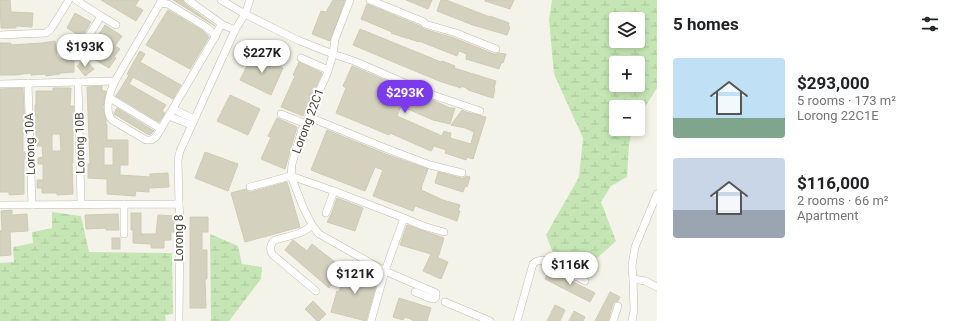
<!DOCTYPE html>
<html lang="en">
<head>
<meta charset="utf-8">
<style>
  body { margin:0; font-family:Roboto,sans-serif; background:#f6f6f6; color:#202124; height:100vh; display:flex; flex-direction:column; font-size:15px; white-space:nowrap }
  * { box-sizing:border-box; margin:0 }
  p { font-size:13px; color:#757577 }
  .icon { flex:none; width:22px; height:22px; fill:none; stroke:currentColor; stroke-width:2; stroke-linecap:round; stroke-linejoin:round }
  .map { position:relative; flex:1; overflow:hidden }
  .drawer { display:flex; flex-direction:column; background:#fff; width:300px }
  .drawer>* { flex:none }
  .buttons { position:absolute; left:609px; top:12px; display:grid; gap:8px }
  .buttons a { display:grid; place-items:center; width:36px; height:36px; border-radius:4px; background:#fff; box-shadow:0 2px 6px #0003; font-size:20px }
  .price { position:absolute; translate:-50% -34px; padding:0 9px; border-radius:14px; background:#fff; color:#222; font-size:13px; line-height:26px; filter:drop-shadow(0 1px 2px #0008) }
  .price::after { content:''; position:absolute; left:50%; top:24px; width:12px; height:9px; margin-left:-6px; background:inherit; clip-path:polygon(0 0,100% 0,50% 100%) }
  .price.selected { background:#7c3aed; color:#fff }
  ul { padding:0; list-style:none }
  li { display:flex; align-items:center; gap:12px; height:100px; padding:0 16px }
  li span { display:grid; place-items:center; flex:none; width:112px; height:80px; border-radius:4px; color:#555 }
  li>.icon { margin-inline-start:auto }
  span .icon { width:48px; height:48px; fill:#fffc; stroke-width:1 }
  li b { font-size:17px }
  h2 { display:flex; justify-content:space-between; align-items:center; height:48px; padding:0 16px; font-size:17px }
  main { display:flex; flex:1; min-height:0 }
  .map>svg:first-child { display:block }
  .wetland { fill:url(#wetland-marsh); fill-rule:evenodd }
  .building { fill:#d5d1bf; stroke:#d0cab2; fill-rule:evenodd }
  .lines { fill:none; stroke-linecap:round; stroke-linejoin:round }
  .street-casing { stroke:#bfbcac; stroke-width:8 }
  .street { stroke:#fff; stroke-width:7 }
  .labels { text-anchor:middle; stroke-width:4; stroke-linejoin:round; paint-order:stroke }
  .street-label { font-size:12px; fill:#474438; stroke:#fff }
</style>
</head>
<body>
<main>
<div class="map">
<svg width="657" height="321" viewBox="0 0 657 321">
  <defs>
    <pattern id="wetland-marsh" width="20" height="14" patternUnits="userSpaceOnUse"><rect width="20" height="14" fill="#c5e6b4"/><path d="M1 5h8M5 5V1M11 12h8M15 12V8" fill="none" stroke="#abc69c"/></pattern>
  </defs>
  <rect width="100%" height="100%" fill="#f4f3e9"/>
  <g class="wetland">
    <path d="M552 0H657V88L638 118V107H616V129H632L629 145 627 177 611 186 601 202 616 241 583 271 553 253 546 235 579 177 583 138 554 74 549 20ZM616 19H638V41H616ZM616 63H638V85H616Z"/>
    <polygon points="52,212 81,216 89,252 172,253 173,314 165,315 166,321 0,321 0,263 14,262 13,247 33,243 32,232 48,229 52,228"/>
    <polygon points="210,234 238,246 242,264 262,267 261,279 229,321 211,321"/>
  </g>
  <g class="building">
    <polygon points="0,0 10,0 11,12 33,13 32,27 16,26 16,28 1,28"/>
    <polygon points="101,0 139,0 135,6 143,10 136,21"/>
    <polygon points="173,0 183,0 185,4 215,26"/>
    <polygon points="333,0 345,0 330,41 312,34 321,11 326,12"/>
    <polygon points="406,0 432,0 428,9"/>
    <polygon points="441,0 446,0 490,17 490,16 509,23 508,26 510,27 507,35 473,25 437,11"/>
    <polygon points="485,0 514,0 510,9 485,1"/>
    <polygon points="367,4 420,26 424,29 454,38 494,54 497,54 499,53 506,54 503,63 501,63 499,69 466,59 467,54 459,51 457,56 419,41 419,42 391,33 392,32 361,19"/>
    <polygon points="168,10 203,31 209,37 190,69 146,45"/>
    <polygon points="75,13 91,22 82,37 67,28"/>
    <polygon points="105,25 122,36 115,46 120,49 114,57 116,58 109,68 86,54"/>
    <polygon points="360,29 441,62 442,61 455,66 454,68 496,81 494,88 495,89 493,98 468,90 468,89 461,86 461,88 439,81 353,45"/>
    <polygon points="55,41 57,57 59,57 59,59 74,59 74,72 60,73 60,74 46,76 46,74 31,75 31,73 15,75 0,75 0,43 11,43 11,45 42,43"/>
    <polygon points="140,51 145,54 140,62 181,85 173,99 133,77 129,84 166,105 162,111 165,113 159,122 116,96 129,75 127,74"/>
    <polygon points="253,54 283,68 271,95 240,80"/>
    <polygon points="85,59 94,69 85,76 77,66"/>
    <polygon points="299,62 322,73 303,116 281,107 295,76 293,75"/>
    <polygon points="352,66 430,99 450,108 455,108 450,124 433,120 401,106 397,116 442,136 444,131 446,132 451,133 450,138 471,144 474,132 465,128 451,125 462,110 466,112 486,117 473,159 467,157 466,160 445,153 446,150 434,146 431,151 390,133 389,135 336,113 346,88 343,86"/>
    <path d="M102 86V91H106L103 107 104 113 106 120V125L107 124V140H128V165H120V175L150 177V174L168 173 169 187 149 188V192L136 191 135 196 107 194V179L88 178V164H90L87 87ZM104 147H113V165H104Z"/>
    <polygon points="23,88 25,130 23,130 23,152 25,152 25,159 24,159 24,194 9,195 9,192 0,192 0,89"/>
    <path d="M53 88H71L70 106H74V116H73V163H72L73 194 57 195V193H42V188H37V180H43V164H38V158L43 157 42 146H37L36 132H35L36 116H35V105H36V91H53ZM52 134H60L61 151H52Z"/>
    <polygon points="230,95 260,109 248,135 217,121"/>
    <polygon points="117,108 154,131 152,133 149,135 114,114"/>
    <polygon points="277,118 297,127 285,169 261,159 271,137 268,136"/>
    <polygon points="327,130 388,155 428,169 421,188 422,188 421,190 443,200 460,205 458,211 460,211 457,221 415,206 413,211 373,196 383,170 375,167 365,191 311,170"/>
    <polygon points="205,152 238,164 228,191 195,178"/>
    <polygon points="438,172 461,178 464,178 466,176 470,177 467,187 465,186 463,192 435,183"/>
    <polygon points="287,182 300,227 245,242 231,193 246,189 248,192 251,192"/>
    <polygon points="337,198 363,208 355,231 327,222 331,215"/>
    <polygon points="12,210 12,215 27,214 28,231 10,232 11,255 0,256 0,231 2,231 1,211"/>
    <polygon points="131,213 141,213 141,234 156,234 158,215 175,216 174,232 171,232 171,240 164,240 164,248 151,248 151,244 133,243 133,230 131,230"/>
    <polygon points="118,214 119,230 106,230 106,228 86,229 85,215"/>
    <polygon points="190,217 208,217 208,232 202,232 202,250 207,250 207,279 205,279 206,308 190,308"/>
    <polygon points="407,225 444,238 438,258 448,262 441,279 423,271 431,254 400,245"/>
    <rect x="112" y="238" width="8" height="11"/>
    <polygon points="293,240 307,251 312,244 340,266 333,275 337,279 329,288 285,250"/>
    <polygon points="347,267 378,278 366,321 331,312 337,291 339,292"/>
    <polygon points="550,270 595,293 590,302 545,279"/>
    <polygon points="610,292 620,297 618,301 615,302 613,304 608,321 595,321"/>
    <polygon points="399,298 431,308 427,321 413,321 413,320 405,317 403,320 393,317"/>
    <polygon points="313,301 326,314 319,321 317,321 305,309"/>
    <polygon points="555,305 565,310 560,321 547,321"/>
    <polygon points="574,311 585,317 583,321 569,321"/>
  </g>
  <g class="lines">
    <defs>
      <g id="street">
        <polyline points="76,0 101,16 116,25"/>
        <path d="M162 0 115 81C110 91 104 111 112 120L146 140H151L156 137 215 37 221 24 219 22 188 0"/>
        <polyline points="221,0 245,14 283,33 300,41 333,54 354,61 430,94 480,111"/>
        <polyline points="370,0 424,22 425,24 456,33 496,49"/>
        <polyline points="160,3 168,4 206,27 213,33 215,37"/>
        <polyline points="221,24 235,30"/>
        <polyline points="0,35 46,33 51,29 69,0"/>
        <polyline points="85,42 101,16"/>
        <polyline points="301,58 328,70"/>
        <polyline points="78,82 81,204"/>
        <polyline points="28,83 32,205"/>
        <polyline points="0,84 115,81"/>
        <polyline points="110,98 161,129"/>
        <polyline points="173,109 194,119"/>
        <polyline points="281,114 306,124"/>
        <polyline points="169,116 191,125"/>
        <polyline points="309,117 390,150 430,165 462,173"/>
        <polyline points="250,187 291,176 334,191 404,218 385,271 436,293 436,297 434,299 432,299 415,292"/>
        <polyline points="179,204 178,160 180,151 235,30 245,14 250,0"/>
        <polyline points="0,205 179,204 180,219 179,321"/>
        <polyline points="326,213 334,191"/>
        <polyline points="404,218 423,226 444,232"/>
        <polyline points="312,225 319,234 385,271 371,321"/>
        <polyline points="124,234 124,204"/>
        <polyline points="633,279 645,281 657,287"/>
        <path d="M316 291 273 255C269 250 270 244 275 240 288 236 302 235 312 225L303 207 291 176 292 164 302 129 309 117 321 87 327 74 333 54 335 39 350 0"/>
        <polyline points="445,302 490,321"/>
        <polyline points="517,321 533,264 537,261 544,260 585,281"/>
        <polyline points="613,321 618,306"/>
        <polyline points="632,321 634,310 633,279 632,266 635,247 657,194"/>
      </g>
    </defs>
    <use href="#street" class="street-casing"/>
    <use href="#street" class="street"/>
  </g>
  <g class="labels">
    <g class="street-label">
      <text transform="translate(308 121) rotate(-69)" y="4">Lorong 22C1</text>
      <text transform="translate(80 143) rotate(-91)" y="4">Lorong 10B</text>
      <text transform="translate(30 144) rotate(-92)" y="4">Lorong 10A</text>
      <text transform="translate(179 238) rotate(-90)" y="4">Lorong 8</text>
    </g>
  </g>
</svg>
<div class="buttons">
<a><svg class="icon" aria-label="layers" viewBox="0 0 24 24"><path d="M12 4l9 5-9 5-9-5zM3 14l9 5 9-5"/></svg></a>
<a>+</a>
<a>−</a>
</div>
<b class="price" style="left:85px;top:68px">$193K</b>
<b class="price" style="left:262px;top:74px">$227K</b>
<b class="price selected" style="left:405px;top:114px">$293K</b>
<b class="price" style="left:570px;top:286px">$116K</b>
<b class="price" style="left:355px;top:295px">$121K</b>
</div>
<section class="drawer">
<h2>5 homes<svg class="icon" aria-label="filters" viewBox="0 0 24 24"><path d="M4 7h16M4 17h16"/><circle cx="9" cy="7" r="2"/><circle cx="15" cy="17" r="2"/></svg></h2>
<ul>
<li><span style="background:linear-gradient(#bfe0f5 75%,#7fa58c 0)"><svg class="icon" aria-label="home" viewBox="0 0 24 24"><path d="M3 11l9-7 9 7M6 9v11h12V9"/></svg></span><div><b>$293,000</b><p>5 rooms · 173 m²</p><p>Lorong 22C1E</p></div></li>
<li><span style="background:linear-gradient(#c9d6e8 65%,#9aa5b1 0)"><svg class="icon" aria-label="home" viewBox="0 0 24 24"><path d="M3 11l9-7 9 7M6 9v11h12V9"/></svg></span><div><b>$116,000</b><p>2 rooms · 66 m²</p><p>Apartment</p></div></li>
</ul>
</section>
</main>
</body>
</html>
